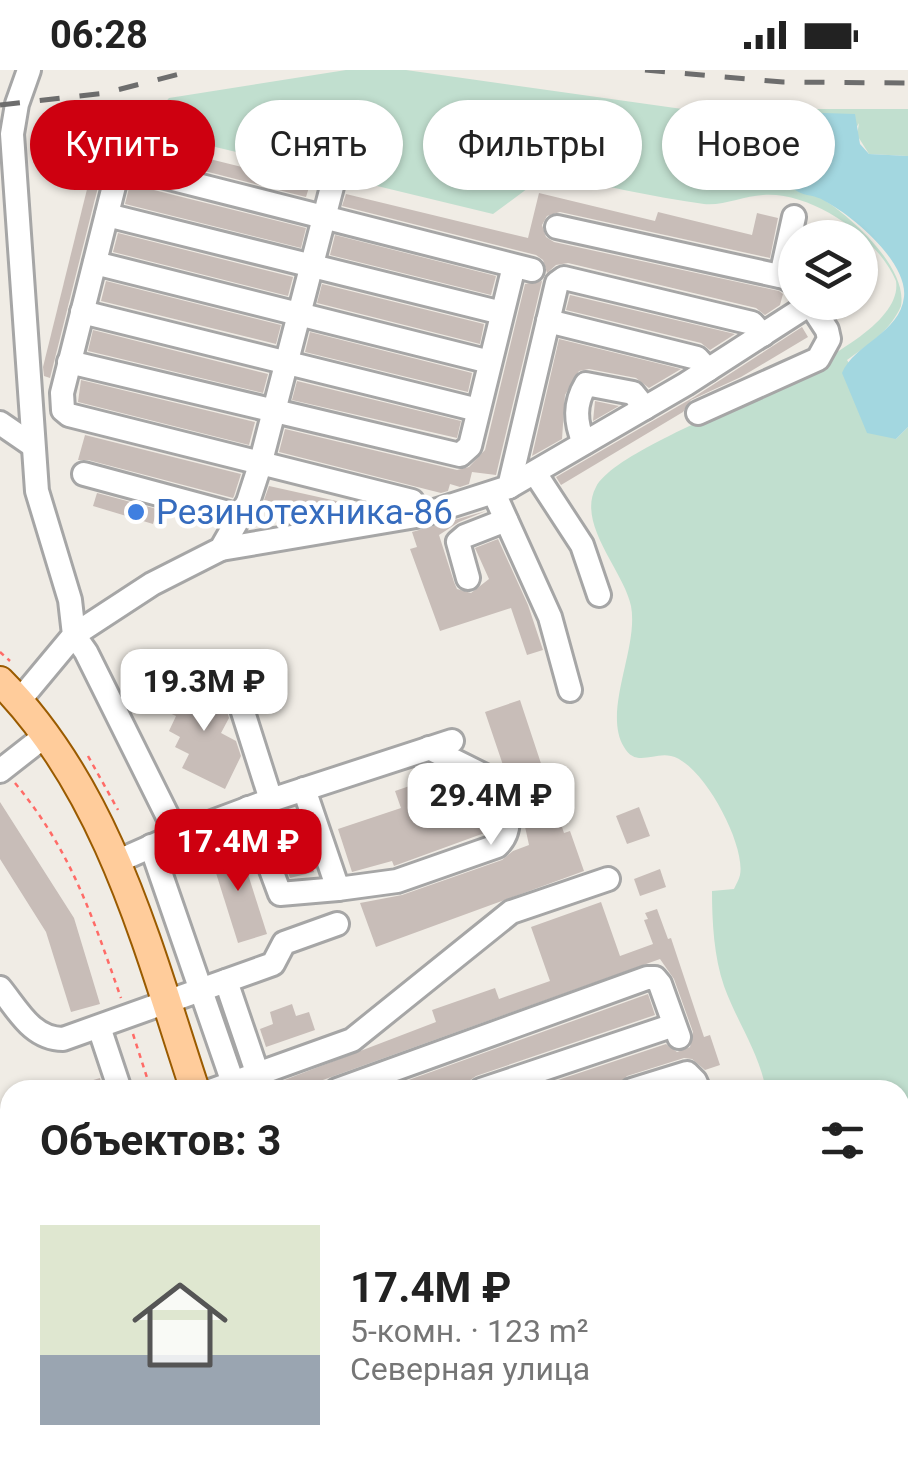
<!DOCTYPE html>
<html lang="ru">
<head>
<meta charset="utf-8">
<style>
  body { margin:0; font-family:Roboto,sans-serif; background:#f6f6f6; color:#222; height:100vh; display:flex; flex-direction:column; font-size:38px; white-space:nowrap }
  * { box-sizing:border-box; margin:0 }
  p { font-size:32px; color:#767676 }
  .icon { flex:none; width:55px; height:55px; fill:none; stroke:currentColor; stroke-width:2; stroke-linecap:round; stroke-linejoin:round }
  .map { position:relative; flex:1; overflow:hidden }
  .drawer { position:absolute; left:0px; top:1010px; width:910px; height:390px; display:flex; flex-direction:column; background:#fff; border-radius:30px 30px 0 0; box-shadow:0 2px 8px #0004 }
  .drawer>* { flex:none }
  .guide { position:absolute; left:30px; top:30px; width:850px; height:90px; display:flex; gap:20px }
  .tools { position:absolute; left:778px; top:150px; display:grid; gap:20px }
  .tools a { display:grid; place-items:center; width:100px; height:100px; border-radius:50%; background:#fff; box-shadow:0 2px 8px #0004; font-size:50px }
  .price { position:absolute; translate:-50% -85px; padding:0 22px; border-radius:20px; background:#fff; color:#222; font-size:32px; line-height:65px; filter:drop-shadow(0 2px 5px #0008) }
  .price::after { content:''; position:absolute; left:50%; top:60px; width:30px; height:22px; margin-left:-15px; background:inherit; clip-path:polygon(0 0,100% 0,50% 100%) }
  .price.active { background:#ce0010; color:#fff }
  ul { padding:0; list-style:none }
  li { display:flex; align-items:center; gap:30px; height:250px; padding:0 40px }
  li+li { border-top:2px solid #e0e0e0 }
  li span { display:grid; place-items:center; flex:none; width:280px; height:200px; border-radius:0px; color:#555 }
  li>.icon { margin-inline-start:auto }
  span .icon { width:120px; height:120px; fill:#fffc; stroke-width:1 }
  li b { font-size:42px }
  h2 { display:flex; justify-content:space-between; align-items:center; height:120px; padding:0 40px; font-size:42px }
  .pill { padding:0 35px; border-radius:45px; background:#fff; box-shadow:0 2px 8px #0004; font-size:35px; line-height:90px }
  .pill.active { background:#ce0010; color:#fff }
  .status { display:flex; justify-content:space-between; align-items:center; height:70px; padding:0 50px; background:#fff; direction:ltr }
  .status svg { height:28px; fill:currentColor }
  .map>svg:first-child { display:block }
  .wetland { fill:#c1dfcf }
  .water { fill:#a3d7e0 }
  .building { fill:#c8bdb8 }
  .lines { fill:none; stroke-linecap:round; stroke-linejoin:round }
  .minor-casing { stroke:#a6a6a6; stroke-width:28 }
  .major-casing { stroke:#9a5b00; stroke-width:32 }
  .path { stroke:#ff6b67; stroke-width:2.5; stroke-dasharray:5 5; stroke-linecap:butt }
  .minor { stroke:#fff; stroke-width:22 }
  .major { stroke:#ffcc9b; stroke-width:28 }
  .rail { stroke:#6d6d6d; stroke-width:5; stroke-dasharray:20 20; stroke-linecap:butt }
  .shop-dot { fill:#3f7fe0; stroke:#fff; stroke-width:4 }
  .labels { text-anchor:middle; stroke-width:9; stroke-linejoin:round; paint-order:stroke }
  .shop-label { font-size:35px; fill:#366cbe; stroke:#fff; text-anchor:start }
</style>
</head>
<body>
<div class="status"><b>06:28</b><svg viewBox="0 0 49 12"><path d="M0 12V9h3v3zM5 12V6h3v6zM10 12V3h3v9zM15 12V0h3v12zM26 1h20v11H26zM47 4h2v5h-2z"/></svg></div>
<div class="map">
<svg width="908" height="1400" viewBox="0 0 908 1400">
  <rect width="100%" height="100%" fill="#f0ece5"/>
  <path class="wetland" d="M346 0H406L725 45 784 39H908V86L869 84 857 65 859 53 818 126C847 143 908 196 901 236 891 260 868 275 847 290L896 369 908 357V1131L900 1129V1020H766C759 982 737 952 724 916 714 887 712 852 712 821L734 819C736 814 739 810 740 805 746 775 703 693 671 686 653 682 636 698 624 677 602 641 639 578 631 536 624 501 576 454 596 417 626 361 908 288 896 211 878 167 811 121 763 125 744 126 723 136 704 134 651 127 599 114 547 104L493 144 178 68 162 59V36L169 28Z"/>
  <path class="water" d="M793 42 855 44 860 74 869 84 908 86V357L896 369 867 363 842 303C854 274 900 263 904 227 908 192 852 145 823 130 811 123 801 128 790 115 769 91 753 53 793 42Z"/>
  <g class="building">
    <polygon points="129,69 310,114 306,127 138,84 125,84"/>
    <polygon points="91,103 101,105 50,308 44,306 43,297"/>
    <polygon points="130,114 306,158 301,178 125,134"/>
    <polygon points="539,123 655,151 658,142 752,165 757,143 778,148 770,188 560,142 547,146 542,155 546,167 554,172 779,221 783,224 780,235 765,245 756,238 568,193 556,195 547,203 543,190 536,185 342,136 346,124 528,168"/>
    <polygon points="118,163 293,207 288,226 113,182"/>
    <polygon points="335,165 496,206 491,225 330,185"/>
    <polygon points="106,211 281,255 276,274 101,231"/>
    <polygon points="542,211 496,405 472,402 469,414 460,417 450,414 448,421 441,423 279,382 285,359 457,400 469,397 485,380 525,214"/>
    <polygon points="322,214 484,254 480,274 317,233"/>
    <polygon points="570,225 735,264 710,280 701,273 566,240"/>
    <polygon points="802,257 808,267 741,307 691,330 683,342 561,415 556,407 694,327"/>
    <polygon points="93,260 268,304 263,323 88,281"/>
    <polygon points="310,262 472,303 468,322 305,282"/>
    <polygon points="559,269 681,299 649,318 636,308 589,299 579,301 565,325 562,369 532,386"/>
    <polygon points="81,310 255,352 249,375 78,332"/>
    <polygon points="297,311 461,351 457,368 292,330"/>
    <polygon points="595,331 619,336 593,351"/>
    <polygon points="85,365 241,404 234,426 233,428 88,390 78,390"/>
    <polygon points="269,416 350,434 348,442 332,445 264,430"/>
    <polygon points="97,423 157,439 153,454 93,436"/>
    <polygon points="486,441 459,452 439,465 454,512 457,519 471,523 489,509 475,478 498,469 528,535 543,580 527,585 511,538 440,561 410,479 417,477 412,462"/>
    <polygon points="179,612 205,625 211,614 221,619 219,632 225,635 229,648 221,663 236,671 241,686 225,719 182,698 189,684 175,677 180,667 169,661 176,646 165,641"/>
    <polygon points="520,630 564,763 570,761 584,801 376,877 360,833 402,825 502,790 513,781 529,775 519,729 505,701 485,642"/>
    <polygon points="427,710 433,728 470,715 475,718 490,761 394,796 392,791 352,802 338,759 401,738 395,721"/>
    <polygon points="0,732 74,848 100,934 71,942 46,862 0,789"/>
    <polygon points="639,737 650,766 627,774 616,746"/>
    <polygon points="283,747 286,757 298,753 314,802 290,808 269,752"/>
    <polygon points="239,776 267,864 238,873 210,784"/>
    <polygon points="660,799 666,817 640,826 634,809"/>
    <polygon points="601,832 620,886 653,874 644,850 648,849 645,843 657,839 668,869 671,868 704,967 710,965 720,995 705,1000 692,989 684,988 627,1006 617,1018 617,1015 600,1020 528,1020 666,974 677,982 690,977 693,962 674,909 660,889 295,1020 276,1020 274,1014 436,952 432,940 495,918 499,929 550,911 531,857"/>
    <polygon points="648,924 655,945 476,1006 469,1011 466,1020 381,1020"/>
    <polygon points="292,934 296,946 309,942 315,960 266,977 260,959 273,954 270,942"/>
    <polygon points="100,1008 104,1020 71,1020 70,1017"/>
  </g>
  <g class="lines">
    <defs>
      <g id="minor">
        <polyline points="107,145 502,243"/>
        <polyline points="557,157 784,207 795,213"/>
        <polyline points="95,193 490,292"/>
        <polyline points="781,206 794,147"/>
        <polyline points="82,242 478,340"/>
        <polyline points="548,251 697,288 708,300"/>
        <polyline points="69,292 460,385 470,376 514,196"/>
        <polyline points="0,353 32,375"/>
        <path d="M584 373C575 352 574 334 586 314L633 323 645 338"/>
        <polyline points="535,403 582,475 599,525"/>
        <polyline points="84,404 240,446"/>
        <polyline points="509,417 686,314 810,234 827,260 829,269 818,289 698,343"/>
        <polyline points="494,423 550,547 570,620"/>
        <polyline points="412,431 69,345 63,340 62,323 117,104 126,99 134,99 532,200"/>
        <polyline points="221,479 422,445 509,417 557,213 564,208 752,253 763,265"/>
        <polyline points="468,508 458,472 465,466 506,450"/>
        <polyline points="236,620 271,730"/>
        <polyline points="19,631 74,565 70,530 37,421 12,64 17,34 29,0"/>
        <polyline points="0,701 46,665"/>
        <path d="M304 719 338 819 397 811 497 776C517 757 505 730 493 710L429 678"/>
        <polyline points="248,738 280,824 338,819"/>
        <polyline points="177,765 271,730 452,671"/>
        <polyline points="151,776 233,1013"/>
        <polyline points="116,792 177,765 86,582 74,565 152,514 221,479 248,432 260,395 333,113"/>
        <polyline points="226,911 258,1005"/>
        <path d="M0 918C18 940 32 969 63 969L273 894 284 873 337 854"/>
        <polyline points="99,957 120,1020"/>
        <polyline points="213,1020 352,970 511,842 608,809"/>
        <polyline points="337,1020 647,908 655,908 660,914 679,967"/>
        <polyline points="481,1020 674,955"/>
        <polyline points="632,1020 687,1003 695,1011 699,1020"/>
        <polyline points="0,1183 10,1205"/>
        <polyline points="900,1219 908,1216"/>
        <polyline points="900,1362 908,1386"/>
        <polyline points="834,1390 837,1400"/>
        <polyline points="863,1390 867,1400"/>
        <polyline points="257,1400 288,1390"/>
        <polyline points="567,1400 597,1390"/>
        <polyline points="720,1400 751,1390"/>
      </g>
      <g id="major">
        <path d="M0 611C109 721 148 878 195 1020"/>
        <polyline points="317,1390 320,1400"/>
      </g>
    </defs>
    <use href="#minor" class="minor-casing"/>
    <use href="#major" class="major-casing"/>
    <g class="path">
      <polyline points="0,582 10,591"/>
      <polyline points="88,686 118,740"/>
      <path d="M15 713C72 782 92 846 121 928"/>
      <polyline points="133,964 151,1020"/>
      <polyline points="343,1390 347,1400"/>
    </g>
    <use href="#minor" class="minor"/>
    <use href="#major" class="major"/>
    <g class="rail">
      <polyline points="645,0 783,12 908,13"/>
      <polyline points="0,35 105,23 195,0"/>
    </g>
  </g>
  <circle class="shop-dot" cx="136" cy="442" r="10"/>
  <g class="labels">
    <g class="shop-label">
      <text x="156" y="454">Резинотехника-86</text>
    </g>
  </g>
</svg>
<div class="tools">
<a><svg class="icon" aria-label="layers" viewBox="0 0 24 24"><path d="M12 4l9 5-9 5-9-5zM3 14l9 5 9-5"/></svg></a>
</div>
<b class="price" style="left:204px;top:664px">19.3M ₽</b>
<b class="price" style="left:491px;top:778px">29.4M ₽</b>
<b class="price active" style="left:238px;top:824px">17.4M ₽</b>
<div class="guide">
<a class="pill active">Купить</a>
<a class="pill">Снять</a>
<a class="pill">Фильтры</a>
<a class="pill">Новое</a>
</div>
<section class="drawer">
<h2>Объектов: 3<svg class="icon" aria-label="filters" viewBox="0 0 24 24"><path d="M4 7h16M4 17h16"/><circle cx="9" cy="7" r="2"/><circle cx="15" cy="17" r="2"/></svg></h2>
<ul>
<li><span style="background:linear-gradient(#dfe7d0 65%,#9aa5b1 0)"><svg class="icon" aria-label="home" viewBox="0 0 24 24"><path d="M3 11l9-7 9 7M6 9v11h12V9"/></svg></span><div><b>17.4M ₽</b><p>5-комн. · 123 m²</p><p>Северная улица</p></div></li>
</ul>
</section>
</div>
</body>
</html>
